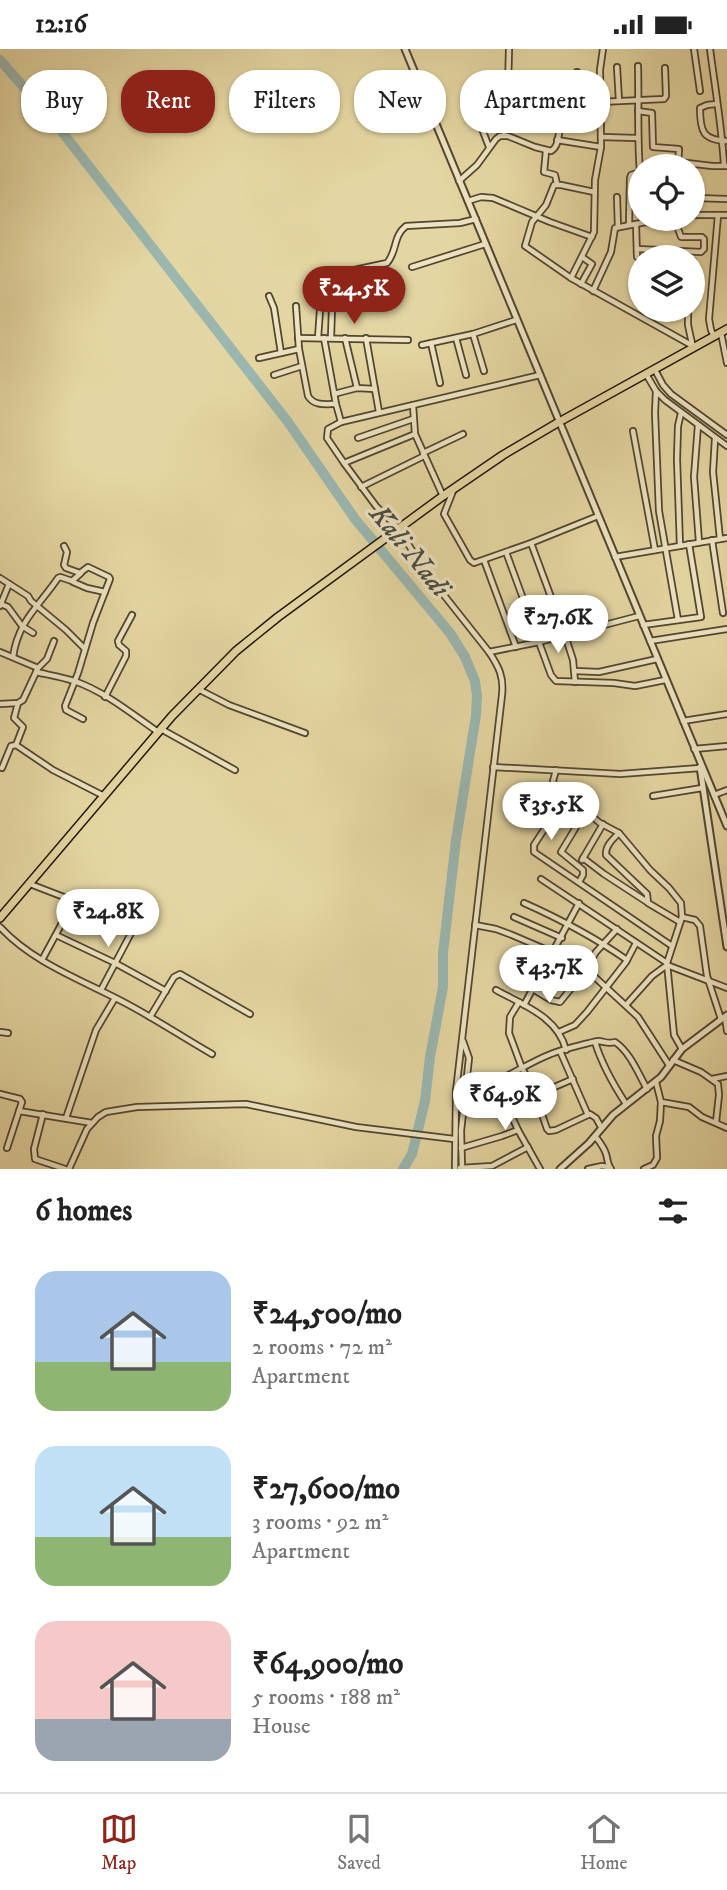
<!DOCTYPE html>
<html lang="en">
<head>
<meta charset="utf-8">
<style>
  body { margin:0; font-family:"IM FELL DW Pica",serif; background:#f2f2f2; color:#222; height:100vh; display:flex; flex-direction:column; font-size:26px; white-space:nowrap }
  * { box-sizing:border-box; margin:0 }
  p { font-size:23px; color:#767676 }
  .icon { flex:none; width:38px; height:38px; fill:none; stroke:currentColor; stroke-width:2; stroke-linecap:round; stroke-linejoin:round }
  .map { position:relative; height:1120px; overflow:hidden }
  .details { display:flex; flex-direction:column; background:#fff; flex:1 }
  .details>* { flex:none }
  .hud { position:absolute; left:21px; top:21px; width:686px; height:63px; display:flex; gap:14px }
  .buttons { position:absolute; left:628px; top:105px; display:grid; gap:14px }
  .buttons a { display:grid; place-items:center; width:77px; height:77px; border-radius:50%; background:#fff; box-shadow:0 2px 5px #0004; font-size:35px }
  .price { position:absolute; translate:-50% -60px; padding:0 16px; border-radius:24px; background:#fff; color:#222; font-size:23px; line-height:46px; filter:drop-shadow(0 2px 4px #0008) }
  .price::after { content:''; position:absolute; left:50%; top:42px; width:21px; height:16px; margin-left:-10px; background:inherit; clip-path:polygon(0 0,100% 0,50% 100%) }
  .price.selected { background:#8f2418; color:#fff }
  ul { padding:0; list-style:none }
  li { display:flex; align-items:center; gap:21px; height:175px; padding:0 35px }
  li span { display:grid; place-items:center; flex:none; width:196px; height:140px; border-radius:21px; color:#555 }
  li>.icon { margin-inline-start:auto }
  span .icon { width:84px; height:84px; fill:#fffc; stroke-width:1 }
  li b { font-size:30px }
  h2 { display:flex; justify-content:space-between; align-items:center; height:84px; padding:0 35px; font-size:30px }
  .pill { padding:0 24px; border-radius:28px; background:#fff; box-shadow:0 2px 5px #0004; font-size:24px; line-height:63px }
  .pill.selected { background:#8f2418; color:#fff }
  .status { display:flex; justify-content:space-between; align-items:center; height:49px; padding:0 35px; background:#fff; direction:ltr }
  .status svg { height:19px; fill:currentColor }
  .tabs { display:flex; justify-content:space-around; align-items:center; height:98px; border-top:2px solid #e0e0e0; background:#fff; font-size:19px; color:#767676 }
  .tabs a { display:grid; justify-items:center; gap:4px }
  .tabs .selected { color:#8f2418 }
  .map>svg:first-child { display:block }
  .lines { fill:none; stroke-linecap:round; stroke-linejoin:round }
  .river { stroke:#9ab7b0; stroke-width:10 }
  .minor-casing { stroke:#52462e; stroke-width:8 }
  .tertiary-casing { stroke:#52462e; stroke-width:9 }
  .primary-casing { stroke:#211608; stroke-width:10 }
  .minor { stroke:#ede4c3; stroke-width:4.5 }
  .tertiary { stroke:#ede4c3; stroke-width:5 }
  .primary { stroke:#e4d6a2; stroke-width:7 }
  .labels { text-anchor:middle; stroke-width:7; stroke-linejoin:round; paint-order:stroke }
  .water-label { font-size:28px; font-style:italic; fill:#4b4e43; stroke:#ede4c3 }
</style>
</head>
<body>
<div class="status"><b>12:16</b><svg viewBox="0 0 49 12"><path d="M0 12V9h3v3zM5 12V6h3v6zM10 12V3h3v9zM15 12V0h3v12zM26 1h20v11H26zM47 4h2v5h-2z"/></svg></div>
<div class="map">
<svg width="727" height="1120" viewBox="0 0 727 1120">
  <rect width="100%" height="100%" fill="#e4d6a2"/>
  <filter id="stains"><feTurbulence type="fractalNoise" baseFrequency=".00286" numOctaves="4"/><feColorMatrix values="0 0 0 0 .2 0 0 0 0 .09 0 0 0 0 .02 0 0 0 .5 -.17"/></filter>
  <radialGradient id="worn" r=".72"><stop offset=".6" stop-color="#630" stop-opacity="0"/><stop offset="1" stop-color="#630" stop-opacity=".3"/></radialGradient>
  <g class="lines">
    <polyline class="river" points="0,11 56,75 288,373 355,470 450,584 465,608 475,632 477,647 476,666 456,791 443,904 443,938 430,1008 425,1052 412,1105 403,1120"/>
    <defs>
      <g id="minor">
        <polyline points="694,0 700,42"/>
        <path d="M710 0C715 39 722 78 724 117"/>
        <path d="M638 17C639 53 637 87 640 123"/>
        <polyline points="617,18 619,52"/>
        <polyline points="600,53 664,50 666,47 665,19"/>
        <path d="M716 55 707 56 700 59C700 83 703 91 727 92"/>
        <polyline points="474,59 489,98"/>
        <polyline points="638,62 652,64 653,98 679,100 678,117"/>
        <polyline points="506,63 560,66 563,69 563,75"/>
        <polyline points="538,65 541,30"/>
        <polyline points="575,74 577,23"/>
        <polyline points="504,86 508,38 509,0"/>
        <polyline points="601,88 637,89"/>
        <polyline points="557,91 601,98"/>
        <polyline points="546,102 544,123 555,126 557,135"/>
        <polyline points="679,113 712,117 727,117"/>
        <path d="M459 132 477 116 496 90 500 87H508L535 98 551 102C561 96 556 83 563 75L601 76"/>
        <polyline points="594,143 561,136 554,136 546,156 532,173 525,197 571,229 693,297"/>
        <polyline points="693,147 696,149 727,150"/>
        <polyline points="617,148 618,178"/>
        <polyline points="468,152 481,148 493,149 550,173 592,188"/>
        <polyline points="693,166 727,166"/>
        <polyline points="636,175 637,208 640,210"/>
        <polyline points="629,176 630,129 631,126 640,123"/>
        <polyline points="693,212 695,216 693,229"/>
        <polyline points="412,218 485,195"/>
        <polyline points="571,229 594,183 595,131 601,98 600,21 603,0"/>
        <polyline points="581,235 592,215 582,208"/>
        <polyline points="593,242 611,203 615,179 646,173 676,174 681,188 702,188 704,190 704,200 701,203 637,200"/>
        <polyline points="269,247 274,259 281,304"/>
        <path d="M296 257 299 300 308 347C314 357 325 355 336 355"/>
        <polyline points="688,261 688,276 693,299"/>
        <polyline points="721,284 727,314"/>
        <polyline points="473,285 484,322"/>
        <polyline points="714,287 711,281 709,270 718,166"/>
        <path d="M331 288 333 231 335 227 340 224 387 214C397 203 393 187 406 177L460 174 476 170"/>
        <polyline points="298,289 408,291"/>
        <polyline points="318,289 321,247"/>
        <polyline points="324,289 336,355 341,373"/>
        <polyline points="345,289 357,339"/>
        <polyline points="366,289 379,363"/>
        <polyline points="456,289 466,326"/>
        <polyline points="431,294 440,334"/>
        <polyline points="422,296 473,285 516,271"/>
        <polyline points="259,309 299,300"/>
        <polyline points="655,321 663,336 671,345 727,386"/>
        <polyline points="646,325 656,342 665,351 727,397"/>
        <polyline points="274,326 302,317"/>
        <polyline points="656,342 655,364 659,462 678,571"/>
        <polyline points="334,345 357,339 375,340"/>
        <polyline points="413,356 415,385 443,447"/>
        <polyline points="698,376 694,428 699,493"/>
        <polyline points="633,382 655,501"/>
        <polyline points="358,389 413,370"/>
        <polyline points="715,390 713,423 720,490"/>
        <polyline points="423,404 463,385"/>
        <polyline points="344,414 415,385"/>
        <polyline points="361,438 424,407"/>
        <polyline points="453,442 444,465 470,511 474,514 531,494 598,467"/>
        <polyline points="712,491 723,564"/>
        <polyline points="531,494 565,586 573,611 575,633"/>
        <polyline points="64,497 67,503 64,516 66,519 80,524 88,518 109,528 110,530 93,574 78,624 65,657 66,661 83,670"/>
        <polyline points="680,497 677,410 678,377 681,364"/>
        <polyline points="506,503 551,626 556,632 614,634 635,637 665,631"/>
        <polyline points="615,508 727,489"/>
        <polyline points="484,511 516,598"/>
        <polyline points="0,529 28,547 31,552 66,581 84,599"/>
        <polyline points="73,533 87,539 105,543"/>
        <polyline points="1,555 8,558 22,577 33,584"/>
        <polyline points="0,557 9,535"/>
        <polyline points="643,576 701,568 689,495"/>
        <polyline points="650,592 727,580"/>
        <polyline points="0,603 38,619 23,651 18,654 0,655"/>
        <polyline points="489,603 539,593 639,567"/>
        <path d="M13 608C18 572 39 557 58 529L60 528 72 532 81 524"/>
        <polyline points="38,619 47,610 54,592"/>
        <polyline points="575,622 599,623 657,610"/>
        <path d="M36 623C49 626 62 628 74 632 104 642 132 665 158 683"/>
        <polyline points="198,640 229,656 305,684"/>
        <polyline points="105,648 126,607 126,602 119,596 118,592 132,566"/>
        <polyline points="683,672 727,665"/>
        <polyline points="161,680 235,721"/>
        <polyline points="16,696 23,678 14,669 18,654"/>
        <polyline points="694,700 727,697"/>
        <polyline points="493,718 620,725 700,719"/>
        <polyline points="2,719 11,697 16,696 53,721 104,747"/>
        <polyline points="556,721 553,732 554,737 600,774 619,784 650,821 669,839 681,854 682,868 667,914 674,986 682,1000"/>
        <polyline points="714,746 727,741"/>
        <polyline points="566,747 534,796 534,803 672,897"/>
        <polyline points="653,747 702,739"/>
        <path d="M619 784C613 790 605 797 606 806L647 845 648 854 680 873"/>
        <polyline points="583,809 604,825 647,853"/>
        <polyline points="582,811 603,775"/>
        <polyline points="541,830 667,914"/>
        <polyline points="579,833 583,826 583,821 561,803 585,763"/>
        <polyline points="30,835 82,855"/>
        <path d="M524 854C560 870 594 888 627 911"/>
        <polyline points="514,868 562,889"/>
        <polyline points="682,868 695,871 700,877 707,927 721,970"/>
        <polyline points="475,876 496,880 512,886 568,910 586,920 638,968 669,1016"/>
        <path d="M0 878C34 915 85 932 129 956 157 971 184 989 212 1005"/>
        <polyline points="56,886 115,914 166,942"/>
        <polyline points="42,911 74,852"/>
        <polyline points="533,940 551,951 560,953 583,925 596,903 617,880"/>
        <polyline points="101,941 138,871"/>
        <path d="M496 941C523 956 558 968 566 1001"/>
        <polyline points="519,953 510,968 509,984 522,1019 533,1039 547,1080 549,1082 556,1081 590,1065 596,1069 601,1078"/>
        <polyline points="524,956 579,854"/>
        <polyline points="626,956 652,927 667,916 727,939"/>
        <polyline points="150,968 174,928 180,925 250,965"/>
        <polyline points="725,968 727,982"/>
        <polyline points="0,983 8,984"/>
        <polyline points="559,983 575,976 587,963 626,913 636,894"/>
        <path d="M595 993C602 1016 613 1035 626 1055"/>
        <polyline points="560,1002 588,1066"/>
        <polyline points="673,1011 701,1023 718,1035 719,1046 716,1073"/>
        <polyline points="712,1030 727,1027"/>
        <polyline points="496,1033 518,1081 540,1120"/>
        <path d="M466 1041C498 1037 522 1016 551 1005 557 1002 595 992 599 992 606 993 608 995 615 993 630 1003 638 1024 647 1040"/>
        <polyline points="0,1045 20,1050 22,1053 7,1099"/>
        <polyline points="661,1053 689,1058 702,1068 727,1079"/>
        <polyline points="508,1058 573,1030"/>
        <polyline points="19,1062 92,1074"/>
        <polyline points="43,1065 34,1100 35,1110 65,1120"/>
        <polyline points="66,1069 96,981 115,949"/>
        <path d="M595 1087C599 1092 604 1098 606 1105 608 1111 607 1115 611 1120"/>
        <polyline points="461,1099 502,1087 518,1081"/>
        <polyline points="460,1119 492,1117 528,1098"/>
        <polyline points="462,1119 461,1082 469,1009 463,992"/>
        <polyline points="69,1120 87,1080 98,1068 106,1063 137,1058 246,1055 356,1078 454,1090"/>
        <path d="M455 1120 456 1042 502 646C504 628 499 618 489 603L424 521 399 480 376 457 344 414 327 389 328 380 341 373 540 326"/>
        <polyline points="588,1120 602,1117 608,1118"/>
        <polyline points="644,1120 653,1116 657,1109 656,1087 660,1072 661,1053 656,1033"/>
      </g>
      <g id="tertiary">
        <polyline points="405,0 727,777"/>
        <polyline points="700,718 727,898"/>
        <polyline points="560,1120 589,1094 613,1066 661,1028 682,1000 727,966"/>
      </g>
      <polyline id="primary" points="0,869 172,667 236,602 278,568 443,447 503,406 559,373 727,280"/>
    </defs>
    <use href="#minor" class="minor-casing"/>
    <use href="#tertiary" class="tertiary-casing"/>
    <use href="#primary" class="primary-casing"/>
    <use href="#minor" class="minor"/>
    <use href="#tertiary" class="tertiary"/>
    <use href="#primary" class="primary"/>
  </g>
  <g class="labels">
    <g class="water-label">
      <text transform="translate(411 501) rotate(51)" y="10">Kali Nadi</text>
    </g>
  </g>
  <rect width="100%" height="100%" filter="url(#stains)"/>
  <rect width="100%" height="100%" fill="url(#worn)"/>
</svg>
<div class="buttons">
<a><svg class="icon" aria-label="locate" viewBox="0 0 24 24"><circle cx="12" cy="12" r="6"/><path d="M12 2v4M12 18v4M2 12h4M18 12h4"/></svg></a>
<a><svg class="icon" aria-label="layers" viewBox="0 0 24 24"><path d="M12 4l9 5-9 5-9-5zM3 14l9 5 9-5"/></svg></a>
</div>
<b class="price selected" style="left:354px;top:277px">₹24.5K</b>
<b class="price" style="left:558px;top:606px">₹27.6K</b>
<b class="price" style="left:551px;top:793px">₹35.5K</b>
<b class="price" style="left:108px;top:900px">₹24.8K</b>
<b class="price" style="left:549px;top:956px">₹43.7K</b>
<b class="price" style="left:505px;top:1083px">₹64.9K</b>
<div class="hud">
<a class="pill">Buy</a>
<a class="pill selected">Rent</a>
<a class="pill">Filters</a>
<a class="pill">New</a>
<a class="pill">Apartment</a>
</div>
</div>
<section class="details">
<h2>6 homes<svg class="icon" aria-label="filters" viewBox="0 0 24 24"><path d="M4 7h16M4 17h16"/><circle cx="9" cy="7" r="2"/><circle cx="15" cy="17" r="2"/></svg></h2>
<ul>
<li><span style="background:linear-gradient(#a9c7e8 65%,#8fb573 0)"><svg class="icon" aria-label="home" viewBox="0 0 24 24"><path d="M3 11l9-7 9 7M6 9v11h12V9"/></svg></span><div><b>₹24,500/mo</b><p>2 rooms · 72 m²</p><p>Apartment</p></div></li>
<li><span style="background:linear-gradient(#bfe0f5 65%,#8fb573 0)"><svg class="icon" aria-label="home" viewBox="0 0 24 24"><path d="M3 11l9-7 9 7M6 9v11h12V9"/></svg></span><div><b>₹27,600/mo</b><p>3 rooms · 92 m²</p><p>Apartment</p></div></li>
<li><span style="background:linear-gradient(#f6c9c9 70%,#9aa5b1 0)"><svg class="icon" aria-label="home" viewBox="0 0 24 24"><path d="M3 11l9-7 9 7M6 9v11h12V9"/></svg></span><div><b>₹64,900/mo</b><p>5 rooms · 188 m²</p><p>House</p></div></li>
</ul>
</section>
<nav class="tabs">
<a class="selected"><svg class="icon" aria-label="map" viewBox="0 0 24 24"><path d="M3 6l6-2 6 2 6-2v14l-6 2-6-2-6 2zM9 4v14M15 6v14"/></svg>Map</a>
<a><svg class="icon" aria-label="saved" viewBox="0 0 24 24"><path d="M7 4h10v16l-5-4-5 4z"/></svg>Saved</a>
<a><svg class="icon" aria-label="home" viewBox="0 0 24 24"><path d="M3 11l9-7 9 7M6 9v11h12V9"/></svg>Home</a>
</nav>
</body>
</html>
